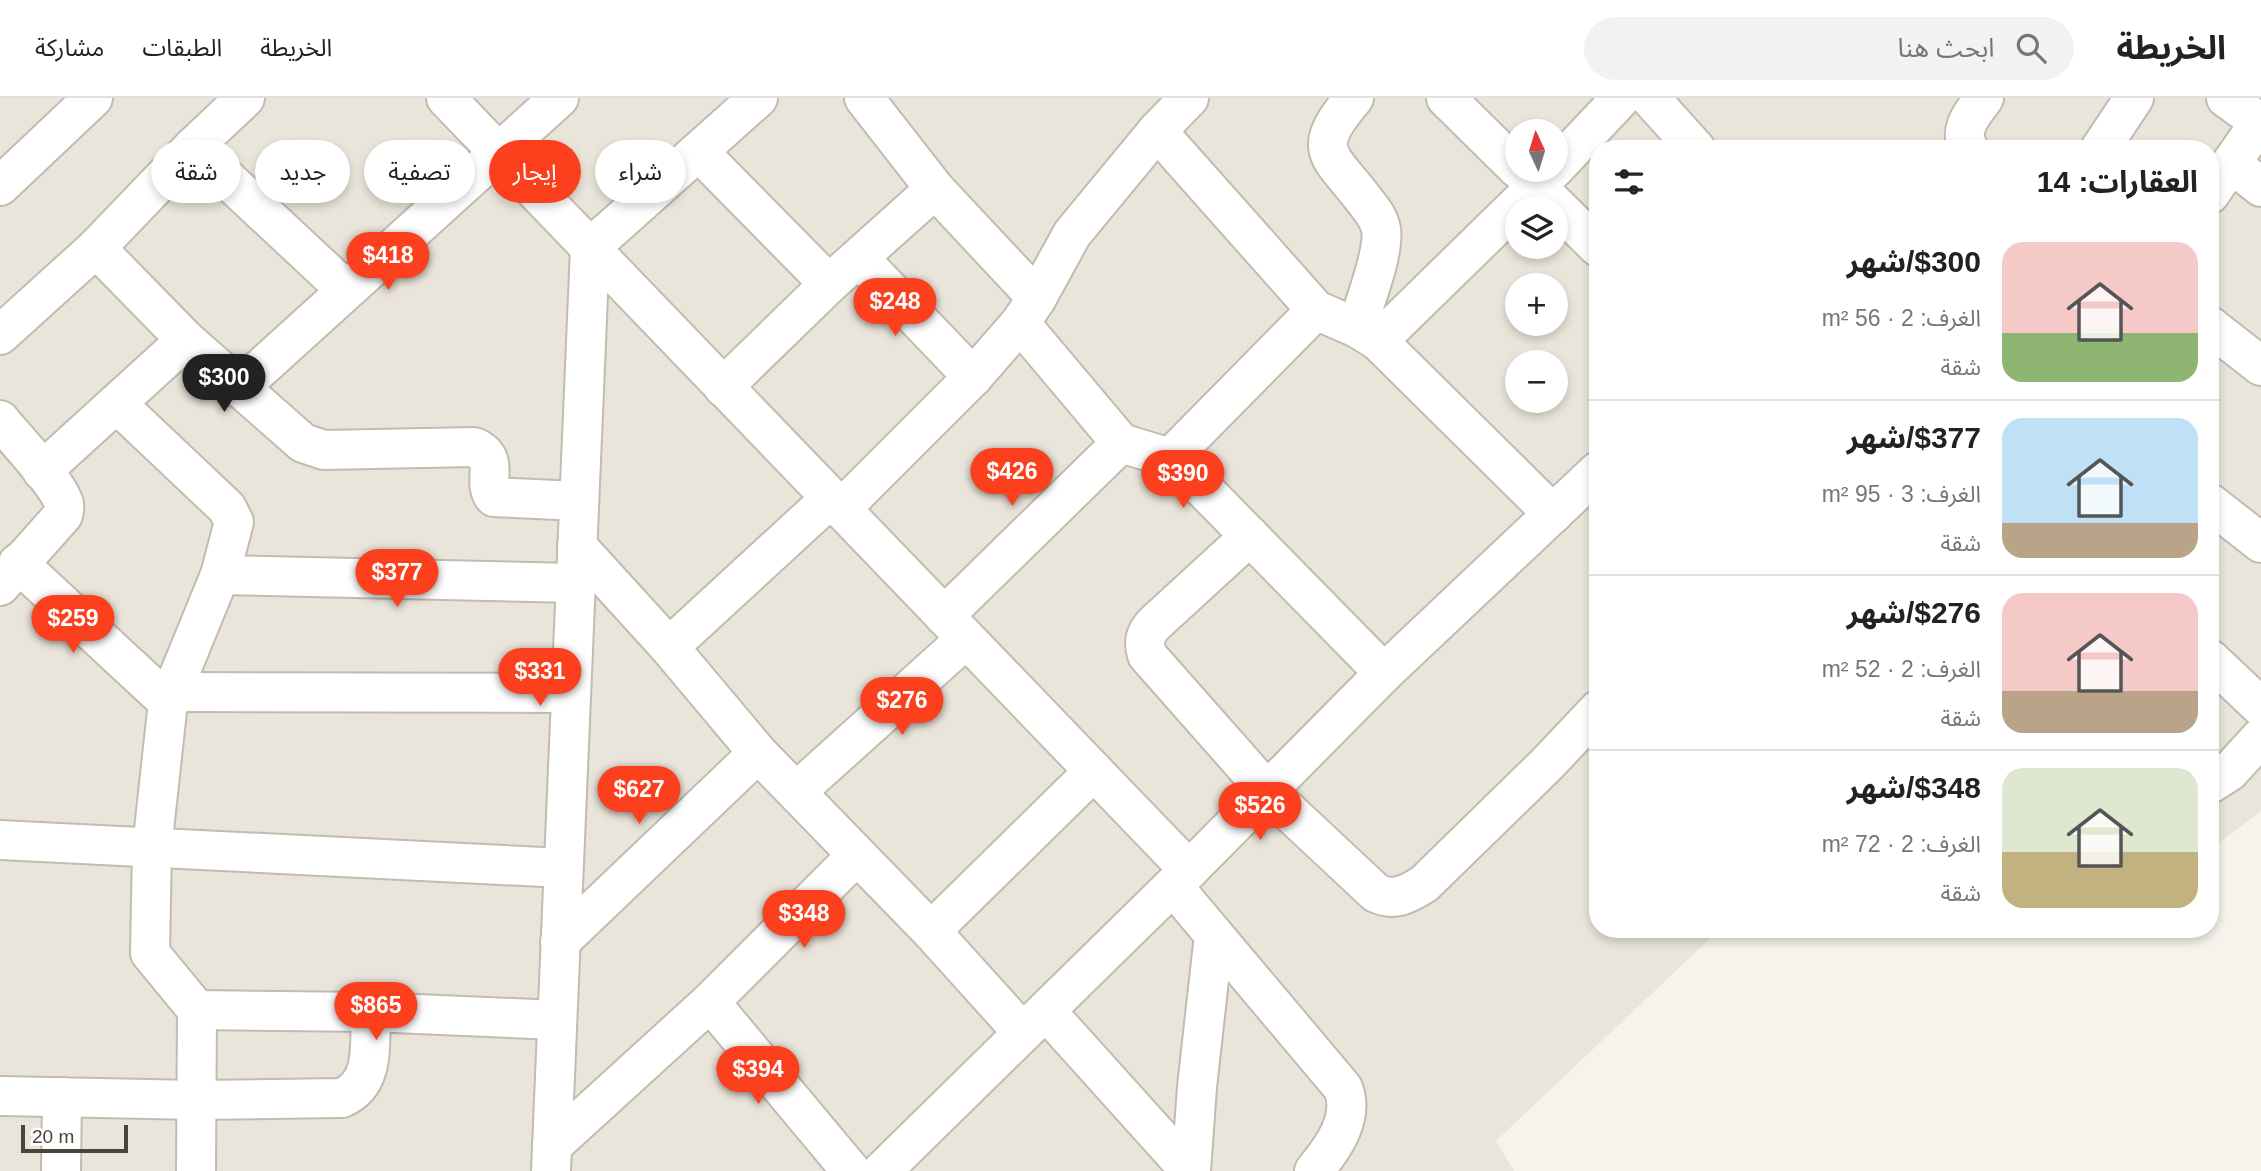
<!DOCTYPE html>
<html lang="ar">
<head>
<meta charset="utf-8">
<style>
  body { margin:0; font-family:Helvetica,"Noto Sans Arabic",sans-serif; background:#f2f2f2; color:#222; direction:rtl; height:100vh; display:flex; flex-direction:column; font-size:26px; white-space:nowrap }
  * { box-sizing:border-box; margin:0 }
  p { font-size:23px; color:#767676 }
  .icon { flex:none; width:38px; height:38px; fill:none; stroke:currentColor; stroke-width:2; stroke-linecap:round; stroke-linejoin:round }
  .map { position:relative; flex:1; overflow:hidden; direction:ltr }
  .drawer { position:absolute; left:1589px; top:42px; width:630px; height:798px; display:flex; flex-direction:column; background:#fff; border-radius:28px; box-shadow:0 4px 10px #0003; direction:rtl }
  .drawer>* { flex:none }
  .top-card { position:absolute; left:21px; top:42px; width:665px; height:63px; direction:rtl; display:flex; gap:14px }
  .needle { width:46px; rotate:356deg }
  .tools { position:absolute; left:1505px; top:21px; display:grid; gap:14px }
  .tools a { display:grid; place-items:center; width:63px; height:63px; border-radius:50%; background:#fff; box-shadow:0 4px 10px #0003; font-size:35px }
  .scale { position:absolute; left:21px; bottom:18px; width:107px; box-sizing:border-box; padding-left:7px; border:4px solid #4b4439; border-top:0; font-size:19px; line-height:24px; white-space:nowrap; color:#4b4439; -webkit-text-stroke:5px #fff; paint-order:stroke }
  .price { position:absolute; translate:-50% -60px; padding:0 16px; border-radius:24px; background:#fc3f1d; color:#fff; font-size:23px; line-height:46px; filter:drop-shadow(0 2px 4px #0008) }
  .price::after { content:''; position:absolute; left:50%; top:42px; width:21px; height:16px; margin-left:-10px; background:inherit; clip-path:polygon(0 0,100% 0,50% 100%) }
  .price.active { background:#222; color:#fff }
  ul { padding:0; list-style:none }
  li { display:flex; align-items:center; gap:21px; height:175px; padding:0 21px }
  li+li { border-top:2px solid #e0e0e0 }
  li span { display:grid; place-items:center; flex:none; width:196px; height:140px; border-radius:21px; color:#555 }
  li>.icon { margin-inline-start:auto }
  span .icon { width:84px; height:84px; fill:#fffc; stroke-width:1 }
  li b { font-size:30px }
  h2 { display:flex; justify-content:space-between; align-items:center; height:84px; padding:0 21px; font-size:30px }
  .tag { padding:0 24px; border-radius:32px; background:#fff; box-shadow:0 4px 10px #0003; font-size:24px; line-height:63px }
  .tag.active { background:#fc3f1d; color:#fff }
  header { display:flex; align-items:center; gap:42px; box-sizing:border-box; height:98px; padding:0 35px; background:#fff; border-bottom:2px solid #e0e0e0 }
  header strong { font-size:33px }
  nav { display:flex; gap:38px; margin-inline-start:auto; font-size:24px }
  .search { width:490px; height:63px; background:#f2f2f2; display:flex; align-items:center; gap:18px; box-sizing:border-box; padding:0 24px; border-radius:38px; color:#767676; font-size:26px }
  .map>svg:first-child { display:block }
  .residential { fill:#eae5da; fill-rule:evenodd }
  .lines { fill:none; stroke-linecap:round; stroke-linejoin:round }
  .minor-casing { stroke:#c2bbae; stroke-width:42 }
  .minor { stroke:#fff; stroke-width:38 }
</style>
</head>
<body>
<header>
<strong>الخريطة</strong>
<div class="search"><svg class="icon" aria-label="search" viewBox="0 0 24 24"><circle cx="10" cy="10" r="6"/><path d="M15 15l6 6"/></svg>ابحث هنا</div>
<nav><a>الخريطة</a><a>الطبقات</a><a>مشاركة</a></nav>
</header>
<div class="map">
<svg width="2261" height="1073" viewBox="0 0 2261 1073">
  <rect width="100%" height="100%" fill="#f6f3ec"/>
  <path class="residential" d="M0 0H2261V713L2210 752V51H1598V831H1720L1496 1043 1514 1073H0ZM1517 33H1556V72H1517ZM1517 110H1556V149H1517ZM1517 187H1556V226H1517ZM1517 264H1556V303H1517Z"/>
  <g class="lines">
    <defs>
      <g id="minor">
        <polyline points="446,0 1189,772"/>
        <polyline points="864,0 935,91 1037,200"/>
        <path d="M1354 0C1308 54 1330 56 1365 103 1372 112 1379 120 1381 131 1385 154 1364 206 1357 230"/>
        <polyline points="1446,0 1517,70"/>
        <polyline points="1650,0 1696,51"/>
        <polyline points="2226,0 2259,24"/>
        <polyline points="1157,33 1316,212 1357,230 1378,243 1553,416"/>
        <polyline points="193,49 346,192"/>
        <path d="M1969 51C1957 32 1973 15 1984 0"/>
        <polyline points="2100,51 2134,0"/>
        <polyline points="699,54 829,186"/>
        <polyline points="2231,65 2261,89"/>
        <polyline points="1556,69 1621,0"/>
        <polyline points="1520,72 1598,149"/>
        <polyline points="0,88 93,0"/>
        <polyline points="2210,96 2261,22"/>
        <path d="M96 150 186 242 303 345 324 352 474 349C502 361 481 383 494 399L579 403"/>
        <polyline points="859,160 973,279"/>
        <polyline points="1020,225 1121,345 1170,360 1178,365 1384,575"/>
        <polyline points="2210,228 2261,268"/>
        <polyline points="0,237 96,150 193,49 245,0"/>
        <polyline points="1378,243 1553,72"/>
        <polyline points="723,289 829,186 935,91"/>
        <polyline points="239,290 559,0"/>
        <polyline points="117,306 227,410 234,424 220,477 168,604 152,750 150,855 197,912 196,1073"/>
        <path d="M0 322C15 341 58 385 64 406 65 411 64 413 63 417L0 488"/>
        <polyline points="1170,360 1316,212"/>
        <polyline points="42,373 186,242"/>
        <polyline points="2210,405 2261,445"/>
        <polyline points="841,411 973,279 1020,225 1037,200 1072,136 1157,33 1189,0"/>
        <path d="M1250 438 1154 526C1145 536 1143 544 1147 557L1268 694 1376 795C1394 804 1408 796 1424 786L1547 666 1598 612"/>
        <polyline points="577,448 669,549 758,655 931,833 1023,935"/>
        <polyline points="18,465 168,604"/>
        <polyline points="220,477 575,485"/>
        <polyline points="944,518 1121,345"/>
        <polyline points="669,549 831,400"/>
        <polyline points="2210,561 2261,609"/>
        <polyline points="172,594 571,595"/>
        <polyline points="2210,686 2229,674 2261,639"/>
        <polyline points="797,693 966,541"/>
        <polyline points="0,742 563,770"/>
        <path d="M1173 788 1343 990C1355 1020 1333 1050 1314 1073"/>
        <polyline points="931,833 1094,673"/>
        <polyline points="560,844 758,655"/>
        <polyline points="710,904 851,1073"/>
        <polyline points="197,912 371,914 557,922"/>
        <polyline points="1046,913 1190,1073"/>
        <path d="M0 998 197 1002 342 1000C376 985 369 947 371 914"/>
        <polyline points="552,1048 710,904 856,758"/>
        <polyline points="61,1073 62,999"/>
        <polyline points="551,1073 590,150 758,0"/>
        <polyline points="882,1073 1189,772 1384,575 1598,373"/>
        <polyline points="1191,1073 1197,989 1214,837"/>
      </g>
    </defs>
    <use href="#minor" class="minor-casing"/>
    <use href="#minor" class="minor"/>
  </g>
</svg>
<div class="tools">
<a><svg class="needle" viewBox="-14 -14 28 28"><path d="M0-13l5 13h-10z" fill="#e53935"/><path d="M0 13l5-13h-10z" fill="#767676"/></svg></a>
<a><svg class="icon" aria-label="layers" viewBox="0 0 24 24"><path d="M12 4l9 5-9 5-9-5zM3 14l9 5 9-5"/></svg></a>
<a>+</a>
<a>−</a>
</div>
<div class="scale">20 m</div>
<b class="price" style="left:388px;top:194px">$418</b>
<b class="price" style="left:895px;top:240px">$248</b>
<b class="price active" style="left:224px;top:316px">$300</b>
<b class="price" style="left:1012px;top:410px">$426</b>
<b class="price" style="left:1183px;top:412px">$390</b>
<b class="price" style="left:397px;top:511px">$377</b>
<b class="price" style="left:73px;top:557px">$259</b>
<b class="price" style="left:540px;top:610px">$331</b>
<b class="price" style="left:902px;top:639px">$276</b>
<b class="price" style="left:639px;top:728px">$627</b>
<b class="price" style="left:1260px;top:744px">$526</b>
<b class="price" style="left:804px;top:852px">$348</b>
<b class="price" style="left:376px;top:944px">$865</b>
<b class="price" style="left:758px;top:1008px">$394</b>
<div class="top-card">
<a class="tag">شراء</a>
<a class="tag active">إيجار</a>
<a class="tag">تصفية</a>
<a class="tag">جديد</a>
<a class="tag">شقة</a>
</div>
<section class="drawer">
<h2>العقارات: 14<svg class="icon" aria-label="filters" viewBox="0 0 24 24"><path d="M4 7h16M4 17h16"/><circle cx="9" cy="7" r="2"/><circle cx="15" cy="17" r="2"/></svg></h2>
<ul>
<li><span style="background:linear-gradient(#f6c9c9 65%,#8fb573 0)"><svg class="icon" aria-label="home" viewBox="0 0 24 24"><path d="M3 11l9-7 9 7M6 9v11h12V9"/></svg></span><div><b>$300/شهر</b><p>الغرف: 2 · 56 m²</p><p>شقة</p></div></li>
<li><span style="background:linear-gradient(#bfe0f5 75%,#b9a48a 0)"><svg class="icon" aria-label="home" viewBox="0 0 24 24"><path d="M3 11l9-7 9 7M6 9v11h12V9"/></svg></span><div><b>$377/شهر</b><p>الغرف: 3 · 95 m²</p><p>شقة</p></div></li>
<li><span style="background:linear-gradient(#f6c9c9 70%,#b9a48a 0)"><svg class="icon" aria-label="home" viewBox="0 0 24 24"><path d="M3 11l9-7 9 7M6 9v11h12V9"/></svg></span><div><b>$276/شهر</b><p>الغرف: 2 · 52 m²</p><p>شقة</p></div></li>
<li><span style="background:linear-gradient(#dfe7d0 60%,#c2b280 0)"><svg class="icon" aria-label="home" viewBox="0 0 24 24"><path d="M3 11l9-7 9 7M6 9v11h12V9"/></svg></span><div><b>$348/شهر</b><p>الغرف: 2 · 72 m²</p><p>شقة</p></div></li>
</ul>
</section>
</div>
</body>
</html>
